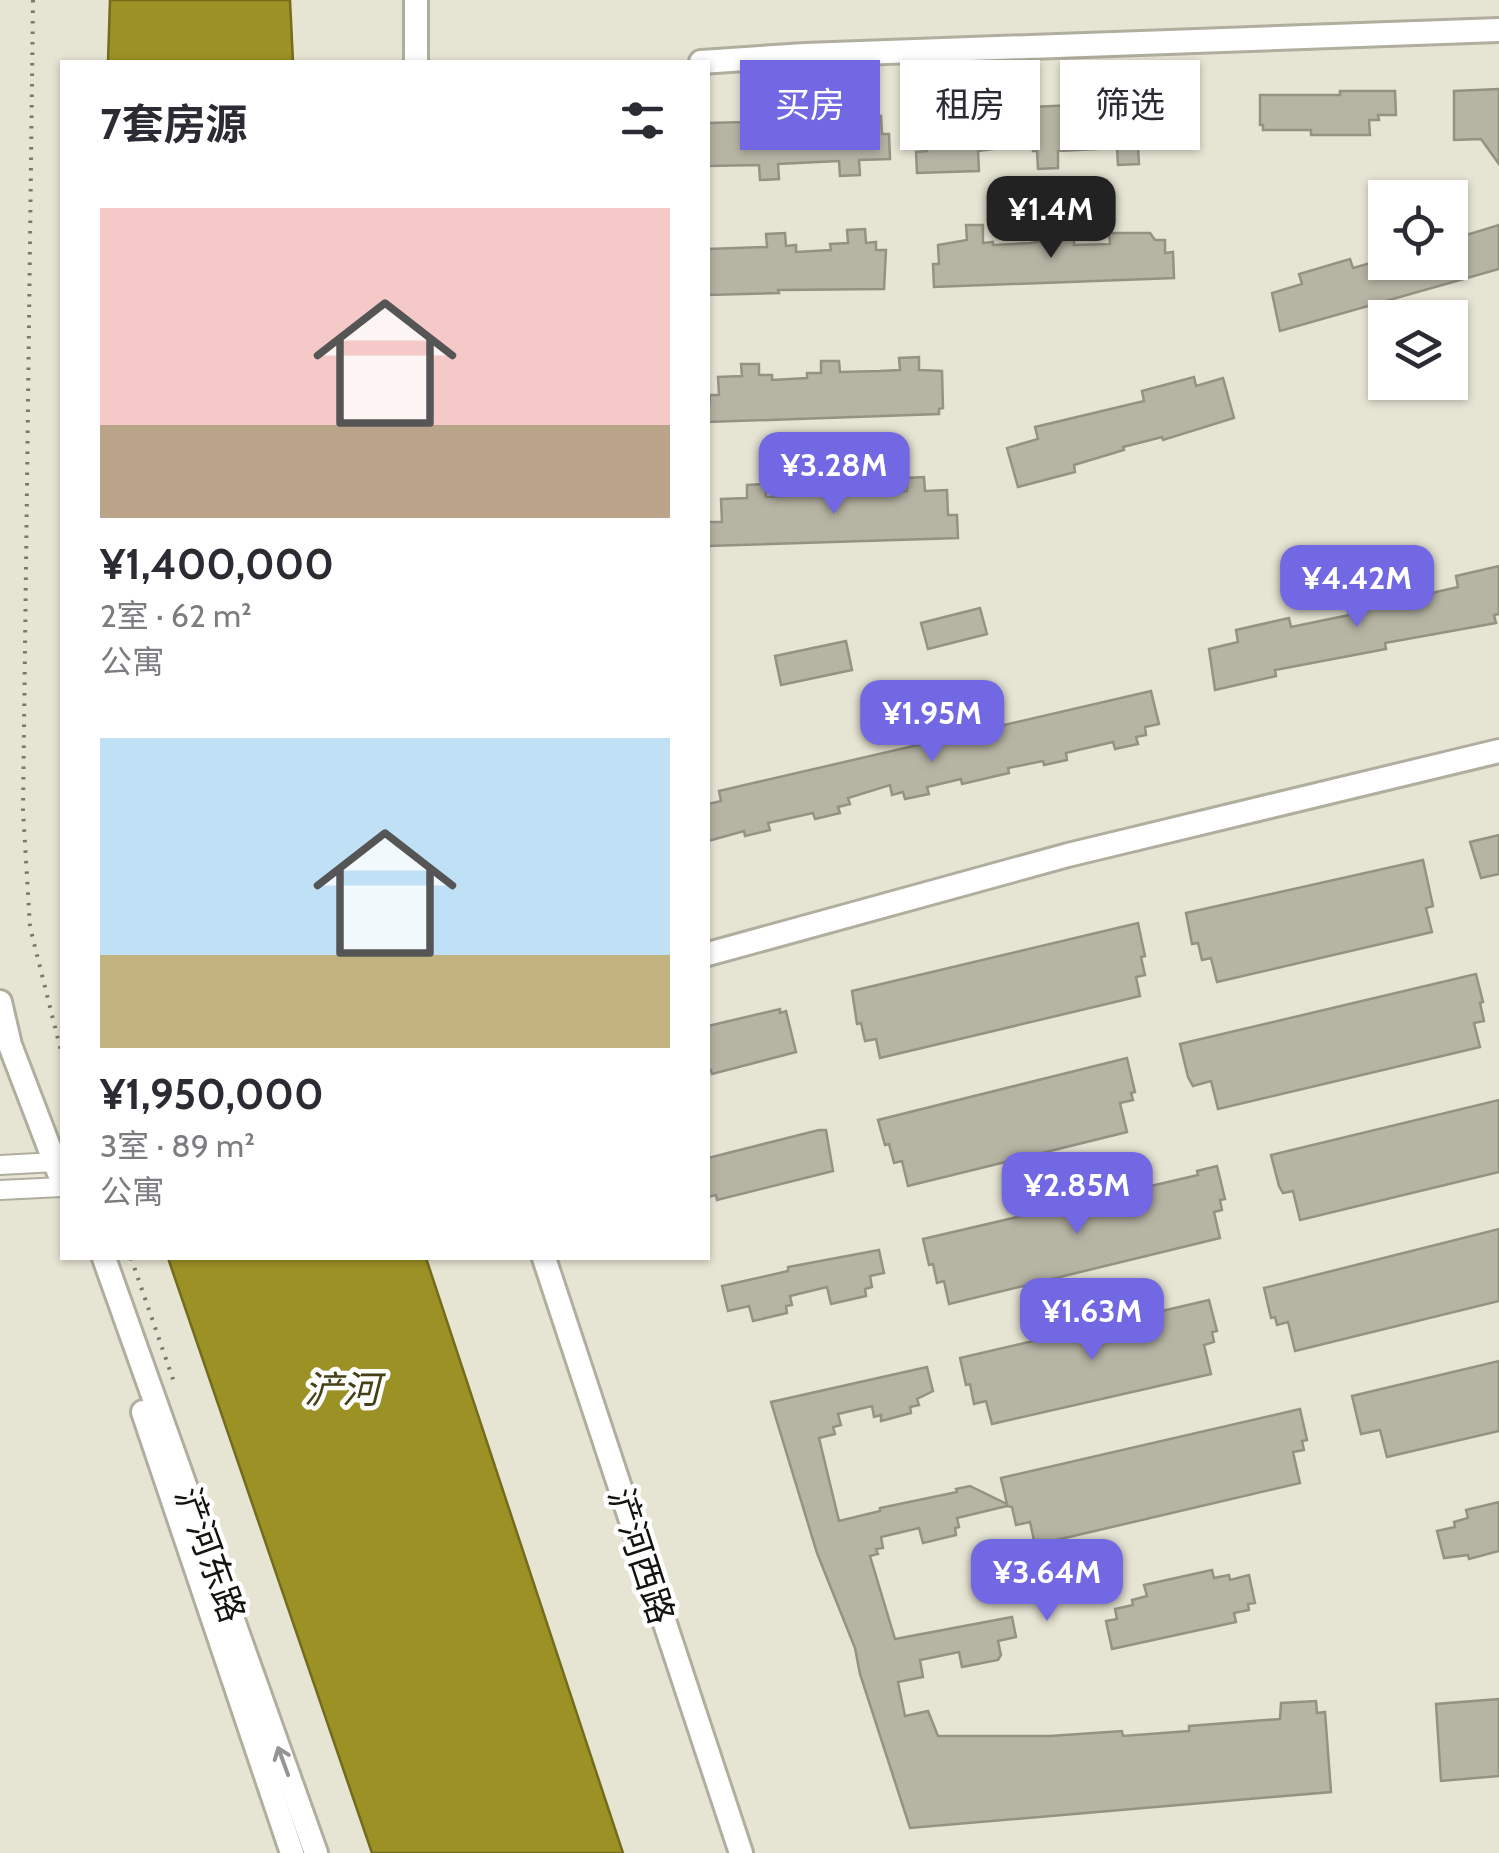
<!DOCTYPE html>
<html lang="zh">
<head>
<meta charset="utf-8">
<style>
  body { margin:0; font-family:Cabin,"Noto Sans SC",sans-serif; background:#f7f7f7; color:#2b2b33; height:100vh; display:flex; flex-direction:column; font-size:38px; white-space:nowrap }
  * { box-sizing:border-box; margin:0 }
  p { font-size:32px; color:#7c7c81 }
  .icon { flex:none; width:55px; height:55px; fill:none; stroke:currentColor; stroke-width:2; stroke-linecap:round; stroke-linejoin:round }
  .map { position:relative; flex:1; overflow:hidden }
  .side { position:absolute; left:60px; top:60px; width:650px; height:1200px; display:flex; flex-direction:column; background:#fff; border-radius:0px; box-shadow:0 2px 8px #0004 }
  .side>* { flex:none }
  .guide { position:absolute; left:740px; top:60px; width:608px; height:90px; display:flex; gap:20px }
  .buttons { position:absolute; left:1368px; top:180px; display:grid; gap:20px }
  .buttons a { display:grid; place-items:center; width:100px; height:100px; border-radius:0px; background:#fff; box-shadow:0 2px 8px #0004; font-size:50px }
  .price { position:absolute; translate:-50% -85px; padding:0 22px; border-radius:20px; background:#7268e3; color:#fff; font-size:32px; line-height:65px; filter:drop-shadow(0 2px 5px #0008) }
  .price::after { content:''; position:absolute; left:50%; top:60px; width:30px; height:22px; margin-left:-15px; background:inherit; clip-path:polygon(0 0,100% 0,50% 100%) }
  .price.selected { background:#222; color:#fff }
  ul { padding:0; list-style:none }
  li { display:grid; align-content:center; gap:20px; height:530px; padding:0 40px }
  li span { display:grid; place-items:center; height:310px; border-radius:0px; color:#555 }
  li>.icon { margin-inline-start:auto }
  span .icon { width:180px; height:180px; fill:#fffc; stroke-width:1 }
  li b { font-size:42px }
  h2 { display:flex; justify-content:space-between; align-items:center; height:120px; padding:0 40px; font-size:42px }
  .pill { padding:0 35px; border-radius:0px; background:#fff; box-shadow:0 2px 8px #0004; font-size:35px; line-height:90px }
  .pill.selected { background:#7268e3; color:#fff }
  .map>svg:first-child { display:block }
  .water { fill:#9c9124; stroke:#736c1d; stroke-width:2.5 }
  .building { fill:#b6b4a3; stroke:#949383; stroke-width:2.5 }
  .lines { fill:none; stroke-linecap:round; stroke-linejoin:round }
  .minor-casing { stroke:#b0ae9e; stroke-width:22 }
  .tertiary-casing { stroke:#b0ae9e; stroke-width:28 }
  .path { stroke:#79786d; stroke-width:4; stroke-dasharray:2.5 8; stroke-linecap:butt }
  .minor { stroke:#fff; stroke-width:18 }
  .tertiary { stroke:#fff; stroke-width:22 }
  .oneway { stroke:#959593 }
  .labels { text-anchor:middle; stroke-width:9; stroke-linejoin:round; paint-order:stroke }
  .street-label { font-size:35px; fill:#14140e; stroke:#fff }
  .water-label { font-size:38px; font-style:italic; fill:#454015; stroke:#fff }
</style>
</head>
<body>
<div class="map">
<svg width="1499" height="1853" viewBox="0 0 1499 1853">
  <rect width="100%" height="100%" fill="#e6e4d3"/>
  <g class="water">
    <polygon points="110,0 290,0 293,62 108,62"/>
    <polygon points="168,1258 426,1258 623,1853 372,1853"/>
  </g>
  <g class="building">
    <polygon points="1499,89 1499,164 1481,139 1454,140 1454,91"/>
    <polygon points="1340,91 1395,91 1396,115 1378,115 1379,120 1369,120 1370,135 1311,135 1311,130 1263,130 1263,125 1260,125 1260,95 1340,95"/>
    <polygon points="1077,105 1149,105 1149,110 1158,110 1158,126 1167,126 1168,146 1138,147 1139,164 1118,165 1117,148 1058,151 1058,168 1038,169 1037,151 1033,151 1033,148 1000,148 978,151 979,171 917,173 916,152 927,151 927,132 933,132 932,111"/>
    <polygon points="872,113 872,117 881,116 882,134 889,134 890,159 859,160 860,175 840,176 839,161 778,164 779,179 760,180 759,165 708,166 708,123 745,122 745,117 790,115 790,120"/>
    <polygon points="966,225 983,225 983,243 993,242 993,245 1030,243 1049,240 1049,235 1074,235 1074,245 1110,244 1109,233 1150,233 1155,240 1165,240 1165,253 1173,252 1174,278 934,287 933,264 939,264 938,245 967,240"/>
    <polygon points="1499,225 1499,269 1280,331 1272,293 1302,284 1299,274 1350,259 1353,268 1385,259 1385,262 1450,262 1450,240"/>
    <polygon points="865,229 866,243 876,242 876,250 886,250 884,289 778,290 779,293 708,295 708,249 767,247 766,234 785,233 786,246 796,245 796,252 831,250 830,244 848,243 847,230"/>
    <polygon points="919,357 919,370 942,371 943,408 939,409 939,414 708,422 710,395 719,395 718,377 742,376 741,364 759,364 759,375 772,375 772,380 807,378 807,373 821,373 821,361 839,361 840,372 880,371 900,370 899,358"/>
    <polygon points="1194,377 1196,386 1223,378 1234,418 1163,440 1162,437 1123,447 1124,450 1074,465 1075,472 1018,487 1007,448 1038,439 1035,427 1144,401 1142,391"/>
    <polygon points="924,477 925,491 947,490 948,515 957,515 958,538 708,546 708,522 722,522 721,499 747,498 747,485 766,484 766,497 828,494 827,481 846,480 846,494 883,492 907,491 907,478"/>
    <polygon points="1499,566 1499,614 1494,615 1496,623 1385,643 1386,649 1275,670 1276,676 1215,690 1209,649 1238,642 1236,630 1289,618 1291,627 1349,615 1346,602 1399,590 1401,600 1458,587 1456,576"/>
    <polygon points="980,608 987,634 928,649 921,623"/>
    <polygon points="846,641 852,670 781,685 775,656"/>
    <polygon points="1151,691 1159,724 1145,727 1146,735 1136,737 1138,744 1115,749 1113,742 1078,750 1066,753 1067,760 1044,765 1043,761 1008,768 1009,773 962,784 961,779 927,787 929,794 905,799 903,792 892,795 890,785 848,798 850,804 838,807 840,813 815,819 813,813 768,823 770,830 745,836 744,831 708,841 708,804 721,801 719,791"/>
    <polygon points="1499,835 1499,874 1481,878 1470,842"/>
    <polygon points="1423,860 1433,906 1426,908 1432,932 1217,982 1211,958 1202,960 1198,943 1192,944 1186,913"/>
    <polygon points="1138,923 1145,956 1141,957 1145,975 1136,977 1140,996 880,1058 876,1039 865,1041 861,1023 857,1024 852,991"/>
    <polygon points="1476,974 1483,1002 1480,1003 1484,1021 1474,1023 1480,1047 1218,1109 1211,1081 1193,1086 1188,1077 1180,1044"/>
    <polygon points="780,1009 780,1013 786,1011 796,1052 712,1074 711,1070 708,1071 708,1026"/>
    <polygon points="1127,1058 1135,1092 1131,1093 1133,1100 1120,1103 1127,1132 908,1186 902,1161 894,1163 889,1144 885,1145 878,1120"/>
    <polygon points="1499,1100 1499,1172 1300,1220 1293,1191 1283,1193 1279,1186 1271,1155"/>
    <polygon points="819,1130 826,1130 833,1171 717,1200 716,1195 708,1197 708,1158"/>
    <polygon points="1217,1166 1225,1199 1220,1200 1222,1210 1214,1212 1220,1238 949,1304 944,1281 937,1283 933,1264 929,1265 923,1239 1198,1175 1197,1171"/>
    <polygon points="1499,1229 1499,1301 1295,1351 1288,1322 1277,1325 1275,1317 1271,1318 1264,1288"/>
    <polygon points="879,1250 884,1273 870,1276 872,1287 865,1289 866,1296 831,1304 827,1287 790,1296 792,1305 786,1306 787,1313 753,1321 749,1306 728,1311 722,1286 788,1271 788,1267"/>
    <polygon points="1209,1300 1217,1331 1212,1332 1214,1342 1204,1345 1211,1374 992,1424 986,1401 974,1404 970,1384 966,1385 960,1358"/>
    <polygon points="1499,1361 1499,1431 1387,1457 1380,1430 1361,1434 1352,1396"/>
    <polygon points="927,1367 933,1391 917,1399 919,1405 910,1407 911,1413 881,1421 881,1415 874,1417 872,1406 838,1414 841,1425 833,1427 835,1434 819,1438 839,1521 880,1511 880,1508 957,1492 956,1489 970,1486 1007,1504 1001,1478 1300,1409 1307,1440 1302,1441 1304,1450 1293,1452 1300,1483 1035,1545 1030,1522 1016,1525 1012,1507 1007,1506 957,1518 959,1527 955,1528 956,1535 923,1543 919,1528 881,1537 883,1548 876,1549 878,1554 870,1556 895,1639 1012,1617 1016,1637 998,1641 1001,1655 998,1660 962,1667 959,1652 920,1660 923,1677 898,1682 905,1716 928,1711 938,1736 1050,1736 1122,1731 1123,1736 1189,1731 1189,1726 1280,1719 1281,1703 1316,1701 1317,1713 1325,1712 1331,1792 910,1828 860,1674 855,1648 817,1553 771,1402"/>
    <polygon points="1499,1502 1499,1551 1469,1559 1468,1555 1444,1558 1437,1531 1455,1527 1454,1522 1468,1518 1466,1510"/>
    <polygon points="1212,1570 1214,1578 1229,1575 1230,1580 1249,1575 1255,1603 1248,1604 1249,1610 1234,1613 1236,1622 1112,1649 1106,1621 1117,1619 1115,1609 1133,1605 1132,1600 1147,1596 1144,1585"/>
    <polygon points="1499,1699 1499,1776 1441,1781 1436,1704"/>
  </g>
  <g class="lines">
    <defs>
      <g id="minor">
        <polyline points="0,1165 56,1162"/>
        <polyline points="0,1190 62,1187"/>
      </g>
      <g id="tertiary">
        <polyline points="416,0 416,62"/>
        <polyline points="701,62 805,55 1499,30"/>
        <polyline points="708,954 1068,855 1499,751"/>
        <polyline points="0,1002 10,1045 62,1181"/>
        <polyline points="104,1258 316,1853"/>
        <polyline points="544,1258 741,1853"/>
        <polyline points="143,1412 292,1853"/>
      </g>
    </defs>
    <use href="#minor" class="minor-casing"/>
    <use href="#tertiary" class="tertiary-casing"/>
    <g class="path">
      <polyline points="33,0 23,810 30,927 62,1055"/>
      <polyline points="131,1258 175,1385"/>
    </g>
    <use href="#minor" class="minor"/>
    <use href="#tertiary" class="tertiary"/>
  </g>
  <defs><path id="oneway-shaft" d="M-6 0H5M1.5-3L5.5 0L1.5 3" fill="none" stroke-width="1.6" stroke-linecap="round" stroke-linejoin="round" transform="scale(2.5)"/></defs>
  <use class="oneway" href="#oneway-shaft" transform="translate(283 1761) rotate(-110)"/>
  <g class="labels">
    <g class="street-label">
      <text transform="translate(210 1555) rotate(70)" y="12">浐河东路</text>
      <text transform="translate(641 1556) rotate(72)" y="12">浐河西路</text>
    </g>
    <g class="water-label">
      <text x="342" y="1403">浐河</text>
    </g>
  </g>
</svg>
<div class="buttons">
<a><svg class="icon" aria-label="locate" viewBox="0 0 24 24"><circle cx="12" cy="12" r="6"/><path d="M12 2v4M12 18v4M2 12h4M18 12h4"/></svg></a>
<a><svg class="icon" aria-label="layers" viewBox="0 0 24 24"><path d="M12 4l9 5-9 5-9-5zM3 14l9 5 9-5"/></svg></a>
</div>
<b class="price selected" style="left:1051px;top:261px">¥1.4M</b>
<b class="price" style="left:834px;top:517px">¥3.28M</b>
<b class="price" style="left:1357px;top:630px">¥4.42M</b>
<b class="price" style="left:932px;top:765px">¥1.95M</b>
<b class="price" style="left:1077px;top:1237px">¥2.85M</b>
<b class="price" style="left:1092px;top:1363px">¥1.63M</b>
<b class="price" style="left:1047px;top:1624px">¥3.64M</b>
<div class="guide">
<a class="pill selected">买房</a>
<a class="pill">租房</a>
<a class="pill">筛选</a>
</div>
<section class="side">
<h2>7套房源<svg class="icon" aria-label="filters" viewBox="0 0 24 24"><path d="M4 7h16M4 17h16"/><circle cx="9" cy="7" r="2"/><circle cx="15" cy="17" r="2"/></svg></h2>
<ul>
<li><span style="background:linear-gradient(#f6c9c9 70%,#b9a48a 0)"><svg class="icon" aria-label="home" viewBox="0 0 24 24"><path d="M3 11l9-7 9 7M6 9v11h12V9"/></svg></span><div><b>¥1,400,000</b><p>2室 · 62 m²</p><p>公寓</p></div></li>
<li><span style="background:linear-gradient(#bfe0f5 70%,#c2b280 0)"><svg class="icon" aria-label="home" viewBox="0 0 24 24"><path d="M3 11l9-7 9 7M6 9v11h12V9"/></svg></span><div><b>¥1,950,000</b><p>3室 · 89 m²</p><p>公寓</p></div></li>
</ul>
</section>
</div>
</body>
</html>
